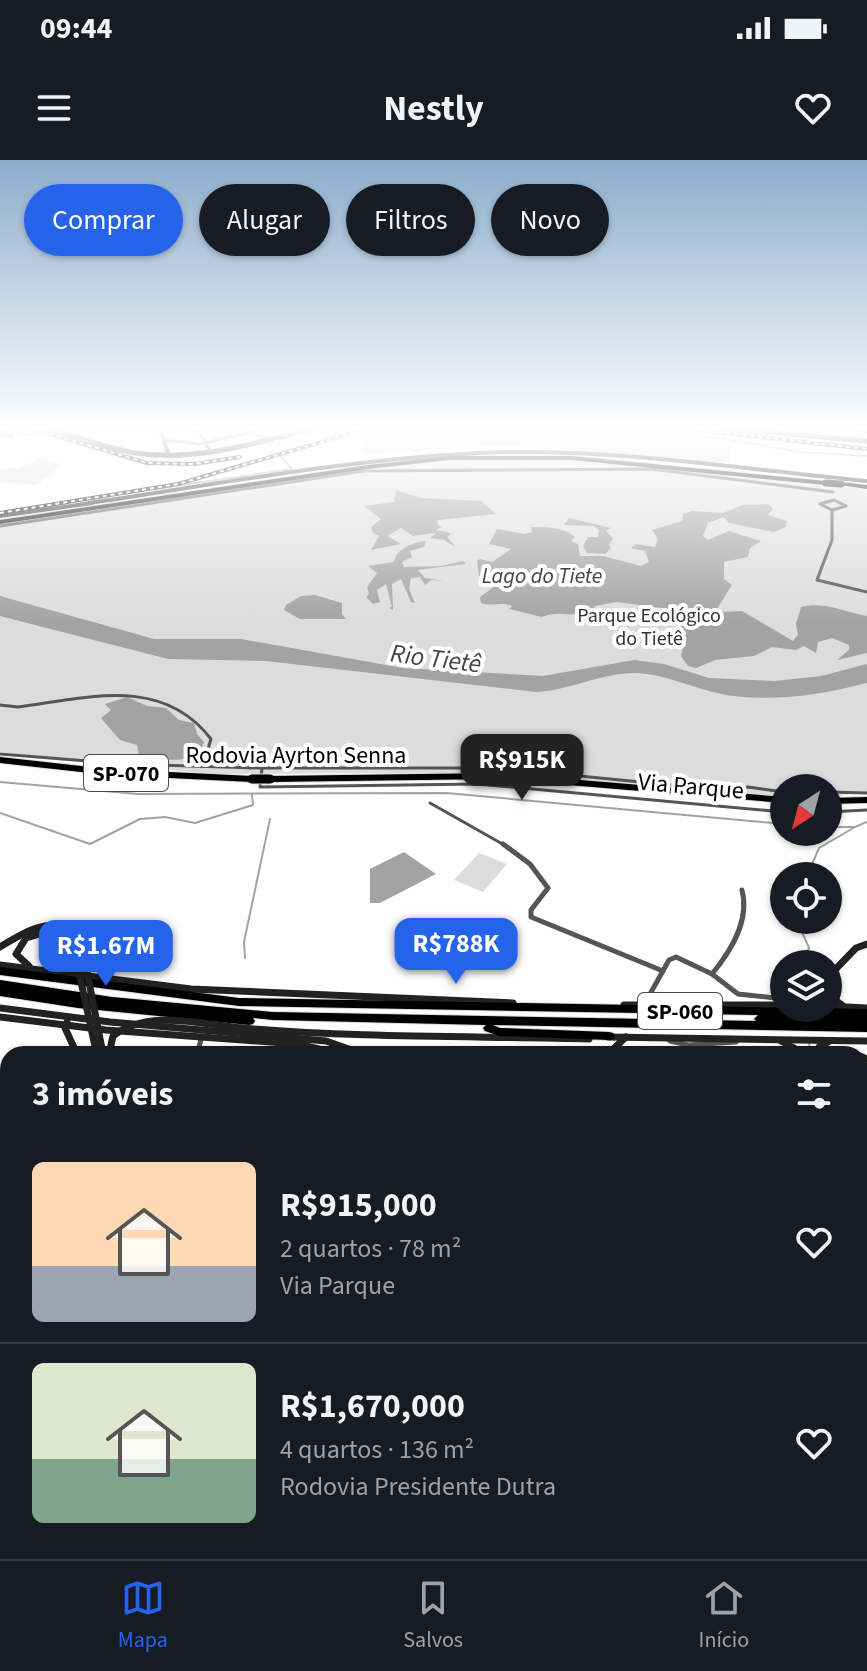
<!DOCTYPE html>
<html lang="pt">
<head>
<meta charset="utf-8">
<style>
  body { margin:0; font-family:"Source Sans 3",sans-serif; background:#242831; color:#f1f3f6; height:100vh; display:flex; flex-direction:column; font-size:30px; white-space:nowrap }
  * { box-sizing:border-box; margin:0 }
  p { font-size:26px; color:#9ea1a6 }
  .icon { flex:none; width:44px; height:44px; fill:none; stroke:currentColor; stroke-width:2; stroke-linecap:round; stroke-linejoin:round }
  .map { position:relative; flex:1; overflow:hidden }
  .sheet { position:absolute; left:0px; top:886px; width:868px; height:514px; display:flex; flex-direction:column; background:#171b24; border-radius:24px 24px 0 0; box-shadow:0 2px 6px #0004 }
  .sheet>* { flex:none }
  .top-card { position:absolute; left:24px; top:24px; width:820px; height:72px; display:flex; gap:16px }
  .needle { width:52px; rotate:216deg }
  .fabs { position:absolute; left:770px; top:614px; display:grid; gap:16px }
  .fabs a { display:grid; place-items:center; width:72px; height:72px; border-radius:50%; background:#171b24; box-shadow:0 2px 6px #0004; font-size:40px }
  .price { position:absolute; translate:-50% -68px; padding:0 18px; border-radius:16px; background:#2563eb; color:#fff; font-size:26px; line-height:52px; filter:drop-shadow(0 2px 4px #0008) }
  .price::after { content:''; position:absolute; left:50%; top:48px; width:24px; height:18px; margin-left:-12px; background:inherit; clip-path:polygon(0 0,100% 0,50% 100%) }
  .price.current { background:#222; color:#fff }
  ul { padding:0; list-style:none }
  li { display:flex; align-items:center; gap:24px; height:200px; padding:0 32px }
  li+li { border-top:2px solid #363941 }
  li span { display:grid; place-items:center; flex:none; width:224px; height:160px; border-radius:12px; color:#555 }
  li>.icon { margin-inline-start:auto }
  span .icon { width:96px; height:96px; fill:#fffc; stroke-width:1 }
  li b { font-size:34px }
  h2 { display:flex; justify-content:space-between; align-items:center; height:96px; padding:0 32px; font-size:34px }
  .tag { padding:0 28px; border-radius:36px; background:#171b24; box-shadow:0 2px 6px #0004; font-size:28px; line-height:72px }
  .tag.current { background:#2563eb; color:#fff }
  .status { display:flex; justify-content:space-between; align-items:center; height:56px; padding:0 40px; background:#171b24; direction:ltr }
  .status svg { height:22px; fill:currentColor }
  header { display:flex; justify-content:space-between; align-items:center; height:104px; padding:0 32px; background:#171b24; font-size:36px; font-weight:700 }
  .tab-bar { display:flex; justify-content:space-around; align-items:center; height:112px; border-top:2px solid #363941; background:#171b24; font-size:22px; color:#9ea1a6 }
  .tab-bar a { display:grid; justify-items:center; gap:4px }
  .tab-bar .current { color:#2563eb }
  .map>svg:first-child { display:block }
  .green { fill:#dcdcdc }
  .water { fill:#a3a3a3 }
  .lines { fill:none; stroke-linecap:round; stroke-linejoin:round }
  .stream { stroke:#a3a3a3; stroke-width:2 }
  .primary-casing { stroke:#dbdbdb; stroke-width:6 }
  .highway-casing { stroke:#dbdbdb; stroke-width:2 }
  .street-far2 { stroke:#555; stroke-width:3 }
  .street-far1 { stroke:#555; stroke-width:5 }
  .street { stroke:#555; stroke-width:6 }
  .secondary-far2 { stroke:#222; stroke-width:4 }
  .secondary-far1 { stroke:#222; stroke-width:7 }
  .secondary { stroke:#222; stroke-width:9 }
  .primary { stroke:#000; stroke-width:5 }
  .highway { fill:#000; fill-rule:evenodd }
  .rail-casing { stroke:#000; stroke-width:4 }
  .rail { stroke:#fff; stroke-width:2; stroke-dasharray:4; stroke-linecap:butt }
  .highway-bridge-far1-casing { stroke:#dbdbdb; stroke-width:8; stroke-linecap:butt }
  .highway-bridge-casing { stroke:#dbdbdb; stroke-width:11; stroke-linecap:butt }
  .secondary-bridge { stroke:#222; stroke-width:7 }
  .highway-bridge-far1 { stroke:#000; stroke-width:7 }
  .highway-bridge { stroke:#000; stroke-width:9 }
  .labels { text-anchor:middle; stroke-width:8; stroke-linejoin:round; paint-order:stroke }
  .far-park-label { font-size:20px; fill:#333; stroke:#fff }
  .far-water-label { font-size:22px; font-style:italic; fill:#444; stroke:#fff }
  .shield { fill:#fff; stroke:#4c4c4c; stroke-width:2 }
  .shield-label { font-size:22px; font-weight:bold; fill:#000 }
  .street-label { font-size:24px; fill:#000; stroke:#fff }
  .water-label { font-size:26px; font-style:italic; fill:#444; stroke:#fff }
</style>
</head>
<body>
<div class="status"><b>09:44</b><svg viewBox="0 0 49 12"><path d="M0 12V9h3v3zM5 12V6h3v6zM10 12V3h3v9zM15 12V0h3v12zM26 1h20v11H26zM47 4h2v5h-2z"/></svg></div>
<header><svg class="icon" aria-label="menu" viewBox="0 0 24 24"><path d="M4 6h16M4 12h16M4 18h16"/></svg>Nestly<svg class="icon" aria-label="heart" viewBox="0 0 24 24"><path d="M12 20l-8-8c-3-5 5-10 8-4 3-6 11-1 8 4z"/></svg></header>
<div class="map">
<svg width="867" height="1399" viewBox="0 0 867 1399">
  <rect width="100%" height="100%" fill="#fff"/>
  <g class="green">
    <polygon points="392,267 651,267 733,280 728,303 503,285 367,294 357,275"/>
    <polygon points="42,298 62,305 37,325 0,322 0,309 18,308"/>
    <polygon points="449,300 564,300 867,329 867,632 828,637 828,628 784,628 784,637 464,613 211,614 0,592 0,367"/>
    <polygon points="479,693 507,704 483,732 454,720"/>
  </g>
  <g class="water">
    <polygon points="396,330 421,338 481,341 496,354 438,360 437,365 442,367 435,370 448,372 451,375 447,376 455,387 444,380 430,378 436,373 413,376 401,368 387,376 401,384 371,390 379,376 373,373 371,367 381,359 364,346 394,342"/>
    <path d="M767 344 773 348 768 355 787 361 786 367 774 372 729 363 724 357 708 363 703 376 708 380 729 371 761 381 750 388 748 397 724 402V419L732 425 717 449 721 452 742 451 793 481 798 475 796 464 801 447C823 441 845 452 867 456V493L837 500 849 490V485L832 478 818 482 816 493 804 486 796 490 772 487 754 496 715 500 696 508 688 506 681 496 684 484 676 450 617 442 595 446 590 454C574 457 556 450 542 457L509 449 512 446C502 441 492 447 481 443L480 437 495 426 489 417 479 416 477 401 480 399 492 402 511 389 489 384 497 369 525 374 532 372 531 367C545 367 564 367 575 377L571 381 578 384 580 396H603L641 406 649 402 645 391 631 388 636 384 655 387 658 379 652 370 682 361 683 354 692 351 723 353 743 345Z"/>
    <polygon points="569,358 611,368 606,371 613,378 609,385 611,388 605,394 587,393 583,386 588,377 598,377 599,370 594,366 564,365"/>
    <path d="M426 381 424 387 410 391 412 397 402 402 404 407 442 406 463 401 466 404 418 410 425 418 444 421 431 420 425 425 420 417 411 418 409 429 415 443 411 442 401 419 392 424 393 450 389 448 392 447 386 424 377 430 380 442 373 444 366 437 369 434 367 427 377 413 368 406 394 402C396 389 413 382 426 381Z"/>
    <polygon points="315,435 342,443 342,454 346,459 300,459 284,450 286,445 301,436"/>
    <path d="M0 436 154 479H241L403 508 543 516 634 500 664 504 709 518 775 521 821 516 867 504V523C821 535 769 543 721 534 693 528 667 515 638 513 603 512 571 530 536 532L266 501 168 499 0 456Z"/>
    <path d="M127 537 147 546 166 548 179 560 194 563 197 574 204 582C196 607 160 600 139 595L137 585 120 580 101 558 111 550 105 544Z"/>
    <polygon points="509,574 548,579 553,582 556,596 546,604 474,599 487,590 486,585 494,585 494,575"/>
    <polygon points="404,692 436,714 380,743 370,743 370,709"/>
  </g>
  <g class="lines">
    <g class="stream">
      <polyline points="270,267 281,273"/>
      <polyline points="654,267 800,292 867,296"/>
      <polyline points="276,287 282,279"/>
      <polyline points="281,294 377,267"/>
      <polyline points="85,339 292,309 281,296"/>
      <polyline points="0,352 79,340"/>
      <polyline points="0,622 138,634 446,633 784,664"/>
      <polyline points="0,653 90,684 140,659 165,657 195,663 253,645 252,635"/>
      <polyline points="828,667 855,667 867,662"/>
      <polyline points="807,716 819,688 855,667"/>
      <polyline points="802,760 801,770 809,788 802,804"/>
      <polyline points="245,798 244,782 270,659"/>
      <polyline points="809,884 812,894"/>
    </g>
    <defs>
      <g id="primary">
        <path d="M45 267C75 276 104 288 135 293 198 302 259 282 319 267"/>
        <polyline points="707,267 867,281"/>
      </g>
      <g id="highway">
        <polygon points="449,296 572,296 826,321 829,323 826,325 572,300 449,300 368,309 0,364 0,360 368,305"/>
        <polygon points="841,322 867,325 867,329 839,325 838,324"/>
        <polygon points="0,597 108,609 252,616 257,619 252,622 108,615 0,603"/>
        <polygon points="496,613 784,637 784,643 496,619 270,622 265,619 270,616"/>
        <polygon points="867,637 867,643 828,644 828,638"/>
        <polygon points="0,807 239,838 867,849 867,872 493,865 500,868 609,872 613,873 615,876 613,879 609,880 499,876 485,871 483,868 486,865 273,860 253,858 255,861 253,864 249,865 78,848 0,836 0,820 112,837 273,852 756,861 754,859 758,855 239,846 0,815"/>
      </g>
    </defs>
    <use href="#primary" class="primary-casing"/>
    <use href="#highway" class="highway-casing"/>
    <g class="street-far2">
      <polyline points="161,267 199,271"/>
      <polyline points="197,267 211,293"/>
      <polyline points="243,267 266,279"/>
      <polyline points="807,267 828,268"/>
      <polyline points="829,267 867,272"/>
      <polyline points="279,268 282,267"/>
      <polyline points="199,270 210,267"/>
      <polyline points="0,272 44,275"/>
      <polyline points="0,275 13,276"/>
      <polyline points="165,280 200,284 252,272"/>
      <polygon points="834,340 846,346 832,350 820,344"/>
      <polyline points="832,350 832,380 817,420 867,432"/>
      <polyline points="0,366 364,311 651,309 833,332"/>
      <path d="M0 545 18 547C87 538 162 515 211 579L207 592 209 601 249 604 250 608"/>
      <polyline points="0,594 125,604 259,608 467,608 508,604 549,613 732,631 748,627 784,632"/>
      <polyline points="262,608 260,627 477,624 784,652"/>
      <polyline points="828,632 867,633"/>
      <polyline points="430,643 506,686"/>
      <polyline points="828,652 867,650"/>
    </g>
    <g class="street-far1">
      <polyline points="503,684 530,704 548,728 531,750 531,757 663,811"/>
      <path d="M712 814C731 791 750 761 742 730"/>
      <polyline points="645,843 669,800 676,797 712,814 738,834 784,839"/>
      <polyline points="670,881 688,885 736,882"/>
      <polyline points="689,886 701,894"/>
      <polyline points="197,894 202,876"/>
    </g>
    <g class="street">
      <polyline points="860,1032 867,1033"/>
      <polyline points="0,1047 8,1038"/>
      <polyline points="0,1069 8,1073"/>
      <polyline points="860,1074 867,1074"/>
      <polyline points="860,1115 867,1116"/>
      <polyline points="860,1198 867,1202"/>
      <polyline points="0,1241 7,1203"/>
      <polyline points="0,1381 8,1381"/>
      <polyline points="59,1399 61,1392"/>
      <polyline points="532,1399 534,1392"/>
      <polyline points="596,1399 597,1392"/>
    </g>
    <g class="secondary-far2">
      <polyline points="159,267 169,296"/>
      <polyline points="758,267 776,272"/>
      <path d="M89 343C219 324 349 299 480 293 608 287 740 309 867 321"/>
      <polyline points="0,356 92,343"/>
    </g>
    <g class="secondary-far1">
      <path d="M0 787C24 772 50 755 76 774"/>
      <polyline points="0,805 191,829 513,843"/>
      <polyline points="29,806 16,794 26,778 54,770 72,780"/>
      <polyline points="828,817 856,788 867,784"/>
      <polyline points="828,835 842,845"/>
      <polyline points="624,845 784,845"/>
      <polyline points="828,846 867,848"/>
      <polyline points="0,848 110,862 326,881 363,894"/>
      <polyline points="0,857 106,870 297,884 341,894"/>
      <polyline points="67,862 65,868 77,894"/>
      <path d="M241 868C357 878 473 876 589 879"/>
      <polyline points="608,877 867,881"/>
      <polyline points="781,881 805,894"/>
      <polyline points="608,894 626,877"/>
      <polyline points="818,894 819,887 830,881"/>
      <polyline points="821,894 847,894"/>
      <polyline points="860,896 867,899"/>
      <polyline points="0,958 8,962"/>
      <polyline points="860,994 867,995"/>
    </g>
    <g class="secondary">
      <polyline points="860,994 867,995"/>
      <polyline points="860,1172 867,1177"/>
      <polyline points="860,1185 867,1190"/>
      <polyline points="860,1218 867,1211"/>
      <polyline points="0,1324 8,1324"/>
      <polyline points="860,1329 867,1330"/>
      <polyline points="127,1392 128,1399"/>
      <polyline points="140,1392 140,1399"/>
      <polyline points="429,1392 430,1399"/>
      <polyline points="469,1392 470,1399"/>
      <polyline points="491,1392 507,1399"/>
      <polyline points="162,1399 237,1392"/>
      <polyline points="474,1399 492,1393"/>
    </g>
    <use href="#primary" class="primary"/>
    <use href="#highway" class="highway"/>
    <defs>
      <g id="rail">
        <polyline points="26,267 147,303 194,304 240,297"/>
        <polyline points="671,267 867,289"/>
        <polyline points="0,353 178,324 373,267"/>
      </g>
    </defs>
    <use href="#rail" class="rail-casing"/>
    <use href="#rail" class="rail"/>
    <defs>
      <polyline id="highway-bridge-far1" points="826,323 841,324"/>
      <polyline id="highway-bridge" points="252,619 270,619"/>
    </defs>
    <use href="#highway-bridge-far1" class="highway-bridge-far1-casing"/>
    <use href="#highway-bridge" class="highway-bridge-casing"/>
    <g class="secondary-bridge">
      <polyline points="76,774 82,786 103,894"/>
      <polyline points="72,780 96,891"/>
      <path d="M109 894 113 876C148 849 199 864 241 868"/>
    </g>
    <use href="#highway-bridge-far1" class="highway-bridge-far1"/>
    <use href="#highway-bridge" class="highway-bridge"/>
  </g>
  <linearGradient id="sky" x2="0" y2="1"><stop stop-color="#8cadcc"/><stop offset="0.58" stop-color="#fff"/><stop offset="1" stop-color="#fff" stop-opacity="0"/></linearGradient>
  <rect width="867" height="463" fill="url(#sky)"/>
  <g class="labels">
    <g class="far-park-label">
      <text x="649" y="462">Parque Ecológico<tspan x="649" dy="23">do Tietê</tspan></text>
    </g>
    <g class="far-water-label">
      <text x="542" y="423">Lago do Tiete</text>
    </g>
    <g class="shield">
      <rect x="84" y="595" width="84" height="36" rx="6"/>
      <rect x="638" y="833" width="84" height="36" rx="6"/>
    </g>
    <g class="shield-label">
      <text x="126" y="621">SP-070</text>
      <text x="680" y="859">SP-060</text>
    </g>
    <g class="street-label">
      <text x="296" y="603">Rodovia Ayrton Senna</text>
      <text transform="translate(691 626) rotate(5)" y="8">Via Parque</text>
    </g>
    <g class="water-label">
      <text transform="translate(436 498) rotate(7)" y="9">Rio Tietê</text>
    </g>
  </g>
</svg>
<div class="fabs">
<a><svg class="needle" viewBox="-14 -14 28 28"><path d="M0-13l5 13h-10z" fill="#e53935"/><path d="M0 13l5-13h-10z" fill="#9ea1a6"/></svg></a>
<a><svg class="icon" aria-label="locate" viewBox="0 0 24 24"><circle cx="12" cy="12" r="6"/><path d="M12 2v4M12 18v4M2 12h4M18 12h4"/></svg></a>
<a><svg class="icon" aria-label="layers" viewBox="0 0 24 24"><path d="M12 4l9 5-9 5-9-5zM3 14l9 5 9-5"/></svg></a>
</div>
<b class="price current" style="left:522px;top:642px">R$915K</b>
<b class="price" style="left:456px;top:826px">R$788K</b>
<b class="price" style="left:106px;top:828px">R$1.67M</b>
<div class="top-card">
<a class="tag current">Comprar</a>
<a class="tag">Alugar</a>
<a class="tag">Filtros</a>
<a class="tag">Novo</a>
</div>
<section class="sheet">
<h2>3 imóveis<svg class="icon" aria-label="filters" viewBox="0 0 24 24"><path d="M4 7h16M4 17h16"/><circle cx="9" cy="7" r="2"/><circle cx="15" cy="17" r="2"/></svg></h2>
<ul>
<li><span style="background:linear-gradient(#ffd9b3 65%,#9aa5b1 0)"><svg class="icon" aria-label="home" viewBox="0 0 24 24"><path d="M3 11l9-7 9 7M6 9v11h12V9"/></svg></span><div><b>R$915,000</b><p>2 quartos · 78 m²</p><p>Via Parque</p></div><svg class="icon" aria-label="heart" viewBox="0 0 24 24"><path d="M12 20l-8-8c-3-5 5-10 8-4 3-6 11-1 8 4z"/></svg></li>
<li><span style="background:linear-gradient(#dfe7d0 60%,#7fa58c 0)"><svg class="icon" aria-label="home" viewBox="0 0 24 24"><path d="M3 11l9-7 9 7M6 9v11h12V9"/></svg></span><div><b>R$1,670,000</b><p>4 quartos · 136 m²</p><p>Rodovia Presidente Dutra</p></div><svg class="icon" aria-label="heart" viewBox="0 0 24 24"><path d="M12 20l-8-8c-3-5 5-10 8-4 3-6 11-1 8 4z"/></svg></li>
</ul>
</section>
</div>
<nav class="tab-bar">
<a class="current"><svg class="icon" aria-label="map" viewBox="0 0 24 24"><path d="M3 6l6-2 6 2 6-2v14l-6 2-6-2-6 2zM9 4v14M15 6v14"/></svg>Mapa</a>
<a><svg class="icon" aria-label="saved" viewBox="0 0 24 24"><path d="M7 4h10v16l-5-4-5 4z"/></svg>Salvos</a>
<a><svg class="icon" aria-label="home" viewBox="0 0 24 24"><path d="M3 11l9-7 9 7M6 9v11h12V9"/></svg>Início</a>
</nav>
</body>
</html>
